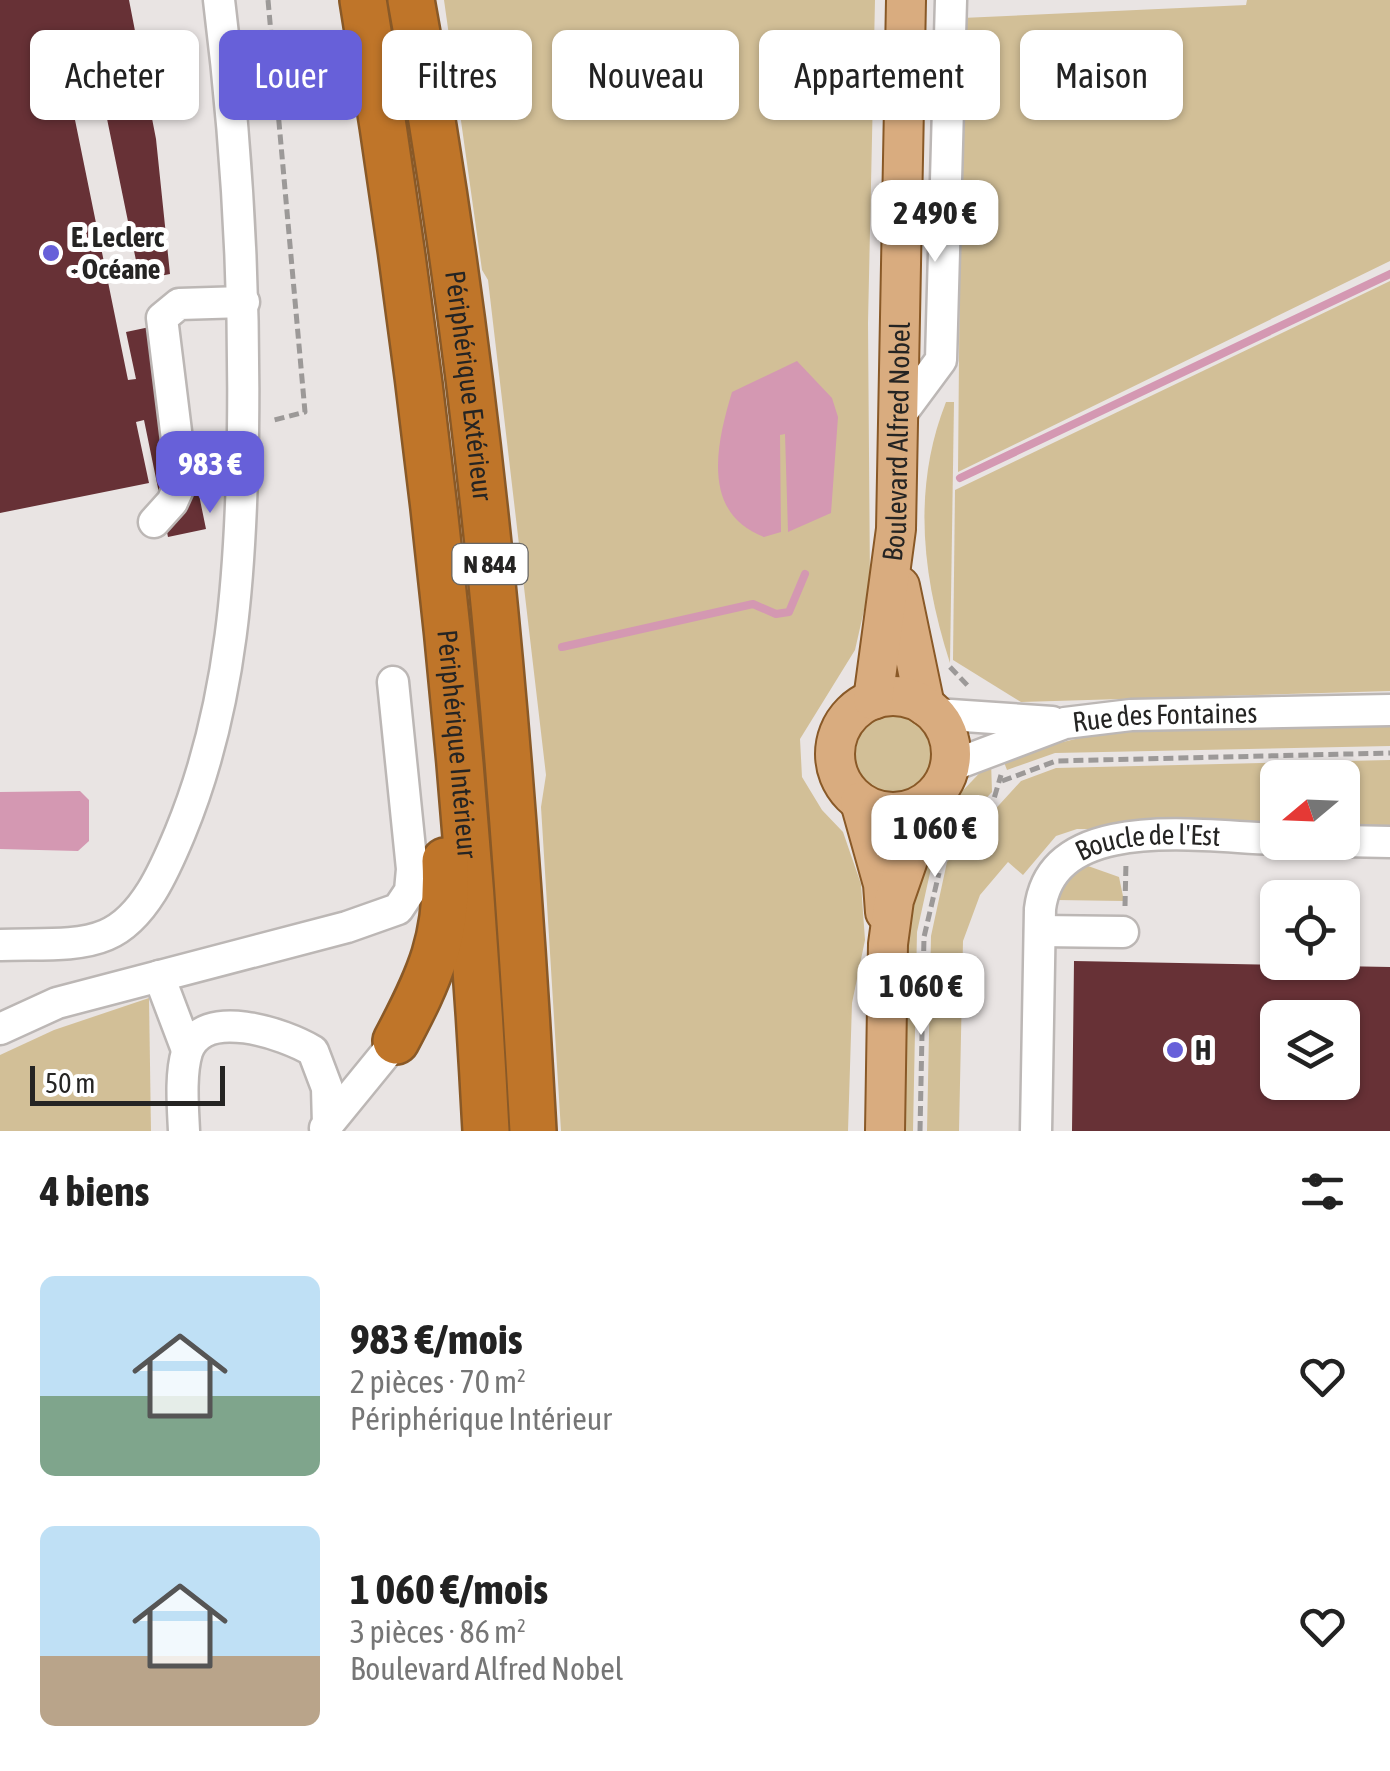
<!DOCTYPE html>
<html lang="fr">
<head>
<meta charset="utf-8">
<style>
  body { margin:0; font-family:"Asap Condensed",sans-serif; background:#f6f6f6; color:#222; height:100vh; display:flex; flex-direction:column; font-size:38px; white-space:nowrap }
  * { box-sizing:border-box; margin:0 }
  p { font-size:32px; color:#767676 }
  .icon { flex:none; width:55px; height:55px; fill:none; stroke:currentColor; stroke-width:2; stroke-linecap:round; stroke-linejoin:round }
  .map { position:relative; height:1131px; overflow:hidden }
  .details { display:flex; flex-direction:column; background:#fff; flex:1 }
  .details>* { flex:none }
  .banner { position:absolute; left:30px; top:30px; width:1330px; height:90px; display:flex; gap:20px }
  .needle { width:65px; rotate:251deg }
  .fabs { position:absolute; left:1260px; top:760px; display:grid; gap:20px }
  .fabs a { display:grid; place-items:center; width:100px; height:100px; border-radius:15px; background:#fff; box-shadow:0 2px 8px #0004; font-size:50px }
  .scale { position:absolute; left:30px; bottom:25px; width:195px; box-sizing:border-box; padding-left:10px; border:5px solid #252423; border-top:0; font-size:28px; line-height:35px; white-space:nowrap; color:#252423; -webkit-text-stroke:8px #fff; paint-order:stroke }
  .price { position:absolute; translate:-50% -85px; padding:0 22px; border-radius:20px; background:#fff; color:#222; font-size:32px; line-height:65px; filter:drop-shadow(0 2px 5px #0008) }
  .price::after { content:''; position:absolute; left:50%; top:60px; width:30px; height:22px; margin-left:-15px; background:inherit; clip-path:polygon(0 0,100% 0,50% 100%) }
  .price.current { background:#6760d9; color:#fff }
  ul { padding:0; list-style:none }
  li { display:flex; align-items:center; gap:30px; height:250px; padding:0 40px }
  li span { display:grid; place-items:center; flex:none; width:280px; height:200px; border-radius:15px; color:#555 }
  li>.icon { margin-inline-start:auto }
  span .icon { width:120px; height:120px; fill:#fffc; stroke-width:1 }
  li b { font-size:42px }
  h2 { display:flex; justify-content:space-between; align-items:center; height:120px; padding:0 40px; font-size:42px }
  .pill { padding:0 35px; border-radius:15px; background:#fff; box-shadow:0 2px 8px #0004; font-size:35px; line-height:90px }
  .pill.current { background:#6760d9; color:#fff }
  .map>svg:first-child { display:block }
  .green { fill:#d2bf97 }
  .water { fill:#d498b2 }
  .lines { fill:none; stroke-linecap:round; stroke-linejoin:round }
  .stream { stroke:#d498b2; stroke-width:8 }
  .building { fill:#673136; fill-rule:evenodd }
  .minor-casing { stroke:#bcb7b5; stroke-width:35 }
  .major-casing { stroke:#895927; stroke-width:42 }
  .highway-casing { stroke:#895927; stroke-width:50 }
  .path { stroke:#9c9998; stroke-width:5; stroke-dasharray:10 5; stroke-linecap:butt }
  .minor { stroke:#fff; stroke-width:30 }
  .major { stroke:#d9ac7f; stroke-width:38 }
  .highway { stroke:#bf7529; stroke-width:45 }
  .poi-dot { fill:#6760d9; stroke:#fff; stroke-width:4 }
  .labels { text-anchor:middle; stroke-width:10; stroke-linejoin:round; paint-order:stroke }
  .shield { fill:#fff; stroke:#666665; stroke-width:2.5 }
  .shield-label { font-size:25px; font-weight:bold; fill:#252423 }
  .poi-label { font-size:28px; font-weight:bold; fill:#252423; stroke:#fff; text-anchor:start }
  .street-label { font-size:28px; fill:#252423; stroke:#fff }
</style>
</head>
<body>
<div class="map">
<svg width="1390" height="1131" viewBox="0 0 1390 1131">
  <rect width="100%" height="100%" fill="#e9e4e3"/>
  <g class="green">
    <polygon points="444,0 875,0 868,323 870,584 855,650 800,739 802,777 822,810 843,832 861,884 865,940 852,1003 848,1131 561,1131 541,807 546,775 488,280 482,270"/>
    <polygon points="1247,0 1390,0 1390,261 958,472 962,18 1246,5"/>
    <polygon points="1390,281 1390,691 1021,702 953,660 955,490"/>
    <path d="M946 402H954L950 663C922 576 912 488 946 402Z"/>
    <circle cx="893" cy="751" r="42"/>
    <polygon points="1390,725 1390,746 1055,753 1007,770 1002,757 1100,733 1131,730"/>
    <polygon points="1390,760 1390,832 1343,831 1342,778 1278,778 1277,830 1077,829 1056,836 1023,875 1008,862 980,895 963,941 959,1131 927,1131 931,936 947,862 1021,781 1056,768"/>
    <polygon points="991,761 992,792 941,846 929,845 933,822"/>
    <polygon points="919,854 933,859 917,932 913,1131 899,1131 904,945"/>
    <path d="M1088 866 1119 877 1124 901 1057 900C1058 883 1073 872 1088 866Z"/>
    <polygon points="149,998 151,1131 0,1131 0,1055 54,1030"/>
  </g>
  <g class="water">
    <path d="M797 361 832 398 838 417 831 513 788 532 785 434 780 435 781 532 764 537C701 513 716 445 732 392Z"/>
    <polygon points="80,791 89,800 89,841 78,851 0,849 0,792"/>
  </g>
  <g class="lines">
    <g class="stream">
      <polyline points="960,478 1390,274"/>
      <polyline points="562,647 753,604 776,614 789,612 805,574"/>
    </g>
  </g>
  <g class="building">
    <polygon points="0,0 129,0 156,139 170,274 140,280 105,109 74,115 128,380 136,379 126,332 164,324 206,529 168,537 144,420 136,422 149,483 0,513"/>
    <polygon points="1271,889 1290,890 1290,898 1278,898 1278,929 1271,929"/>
    <path d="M1074 961 1390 967V1131H1072ZM1278 1018H1342V1082H1278Z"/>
  </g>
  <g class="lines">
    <defs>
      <g id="minor">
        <polyline points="898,418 941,360 951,0"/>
        <polyline points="154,522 172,502 182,480 162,318 179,304 244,302"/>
        <polyline points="936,714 1052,722"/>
        <path id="s1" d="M951 766 1065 723 1131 715 1390 710"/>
        <polyline points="1342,841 1390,842"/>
        <polyline points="1040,931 1123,932"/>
        <path d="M0 945C32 943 76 948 106 935 144 919 165 869 180 833 233 705 241 569 243 431 245 286 237 144 219 0"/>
        <polyline points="159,976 187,1050"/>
        <polyline points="0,1029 57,1003 347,927 398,909 410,891 412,869 393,682"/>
        <polyline points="325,1128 396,1041"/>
        <path d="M184 1131C183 1108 180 1075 187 1052 202 1005 285 1034 313 1051L327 1088 328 1125"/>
        <path id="s2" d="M1036 1131 1040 909C1052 809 1207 838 1278 839"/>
      </g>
      <g id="major">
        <polyline points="900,586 925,706"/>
        <circle cx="893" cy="754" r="58"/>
        <path id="s3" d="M873 700 896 529 906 0"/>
        <polyline points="860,802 883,884 885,912"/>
        <polyline points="885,1131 888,944 894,900 928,802"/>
      </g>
      <g id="highway">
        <path id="s4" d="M363 0C425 376 466 751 486 1131"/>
        <path id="s5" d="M411 0C480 373 512 752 533 1131"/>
        <path d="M396 1041C430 977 449 936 445 861"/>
      </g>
    </defs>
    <use href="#minor" class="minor-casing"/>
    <use href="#major" class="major-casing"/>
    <use href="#highway" class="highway-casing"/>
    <g class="path">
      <polyline points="268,0 305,412 270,421"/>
      <polyline points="950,667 970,688"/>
      <polyline points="1002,781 1056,761 1390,753"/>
      <polyline points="945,853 993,802 1001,775"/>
      <polyline points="1298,855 1322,856"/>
      <polyline points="1125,906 1126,862"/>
      <polyline points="920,1131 924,937 939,873"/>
    </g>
    <use href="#minor" class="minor"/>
    <use href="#major" class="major"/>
    <use href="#highway" class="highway"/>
  </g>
  <g class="poi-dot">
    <circle cx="51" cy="253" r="10"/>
    <circle cx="1175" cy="1050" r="10"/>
  </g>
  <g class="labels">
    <rect class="shield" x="452.5" y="544" width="75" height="40" rx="8"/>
    <g class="shield-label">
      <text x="490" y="573">N 844</text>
    </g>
    <g class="poi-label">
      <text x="71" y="247">E. Leclerc<tspan x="71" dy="32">- Océane</tspan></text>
      <text x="1195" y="1060">H</text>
    </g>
    <g class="street-label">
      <text dy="10" stroke="none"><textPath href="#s5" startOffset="390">Périphérique Extérieur</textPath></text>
      <text dy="10" stroke="none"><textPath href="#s3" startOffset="260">Boulevard Alfred Nobel</textPath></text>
      <text dy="10" stroke="none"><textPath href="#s1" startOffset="222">Rue des Fontaines</textPath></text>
      <text dy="10" stroke="none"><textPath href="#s4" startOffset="750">Périphérique Intérieur</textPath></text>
      <text dy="10" stroke="none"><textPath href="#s2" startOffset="365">Boucle de l'Est</textPath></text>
    </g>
  </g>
</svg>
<div class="fabs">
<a><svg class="needle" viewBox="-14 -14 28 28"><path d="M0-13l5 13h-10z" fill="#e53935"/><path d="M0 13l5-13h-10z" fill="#767676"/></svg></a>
<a><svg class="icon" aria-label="locate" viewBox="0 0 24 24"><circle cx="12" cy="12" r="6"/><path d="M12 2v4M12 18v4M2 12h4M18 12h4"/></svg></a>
<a><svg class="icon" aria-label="layers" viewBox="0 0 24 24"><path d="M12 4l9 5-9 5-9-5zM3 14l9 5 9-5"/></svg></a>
</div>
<div class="scale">50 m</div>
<b class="price" style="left:935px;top:265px">2 490 €</b>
<b class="price current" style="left:210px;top:516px">983 €</b>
<b class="price" style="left:935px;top:880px">1 060 €</b>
<b class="price" style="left:921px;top:1038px">1 060 €</b>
<div class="banner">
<a class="pill">Acheter</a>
<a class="pill current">Louer</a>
<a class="pill">Filtres</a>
<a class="pill">Nouveau</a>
<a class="pill">Appartement</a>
<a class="pill">Maison</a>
</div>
</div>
<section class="details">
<h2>4 biens<svg class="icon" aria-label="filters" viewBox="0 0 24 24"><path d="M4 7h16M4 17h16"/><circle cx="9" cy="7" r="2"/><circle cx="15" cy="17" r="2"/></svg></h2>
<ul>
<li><span style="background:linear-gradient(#bfe0f5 60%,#7fa58c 0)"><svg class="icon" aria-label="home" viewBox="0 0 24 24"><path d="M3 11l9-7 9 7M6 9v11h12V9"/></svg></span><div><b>983 €/mois</b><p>2 pièces · 70 m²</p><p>Périphérique Intérieur</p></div><svg class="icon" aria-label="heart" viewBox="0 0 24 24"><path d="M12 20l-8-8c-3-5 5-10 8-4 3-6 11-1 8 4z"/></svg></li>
<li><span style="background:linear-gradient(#bfe0f5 65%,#b9a48a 0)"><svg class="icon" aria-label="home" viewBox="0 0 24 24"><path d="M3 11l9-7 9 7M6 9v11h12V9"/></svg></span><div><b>1 060 €/mois</b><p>3 pièces · 86 m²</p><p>Boulevard Alfred Nobel</p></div><svg class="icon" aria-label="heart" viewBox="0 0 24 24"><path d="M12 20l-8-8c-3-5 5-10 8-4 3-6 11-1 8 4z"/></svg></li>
</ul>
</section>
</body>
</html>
